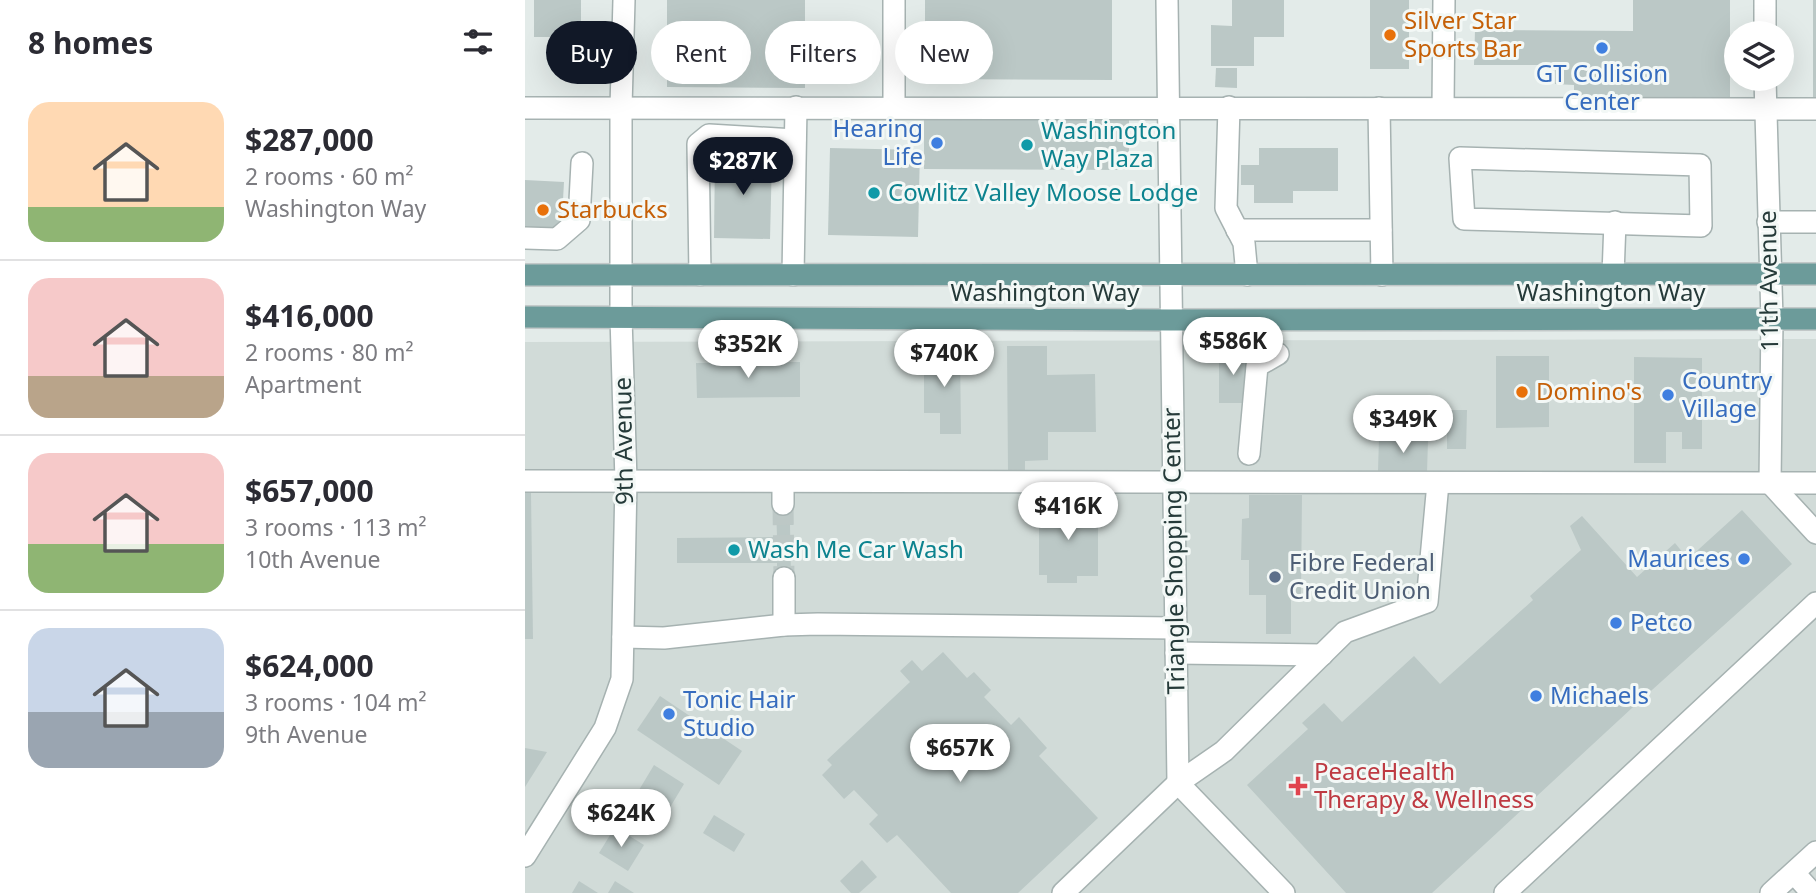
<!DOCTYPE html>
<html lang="en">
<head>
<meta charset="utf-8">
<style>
  body { margin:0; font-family:"Noto Sans",sans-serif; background:#f7f7f7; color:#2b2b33; height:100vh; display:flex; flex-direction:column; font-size:26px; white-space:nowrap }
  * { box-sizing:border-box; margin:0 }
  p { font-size:23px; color:#7c7c81 }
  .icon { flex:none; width:38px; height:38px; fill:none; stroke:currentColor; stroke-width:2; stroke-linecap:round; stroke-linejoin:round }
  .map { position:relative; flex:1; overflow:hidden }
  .drawer { display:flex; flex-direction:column; background:#fff; width:525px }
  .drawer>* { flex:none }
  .hud { position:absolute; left:21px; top:21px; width:665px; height:63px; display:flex; gap:14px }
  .tools { position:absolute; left:1199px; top:21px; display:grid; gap:14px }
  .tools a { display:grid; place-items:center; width:70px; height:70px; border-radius:50%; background:#fff; box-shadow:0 7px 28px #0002; font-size:35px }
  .price { position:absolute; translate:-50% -60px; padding:0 16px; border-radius:24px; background:#fff; color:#222; font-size:23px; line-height:46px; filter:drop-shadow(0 2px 4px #0008) }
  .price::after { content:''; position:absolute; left:50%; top:42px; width:21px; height:16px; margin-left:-10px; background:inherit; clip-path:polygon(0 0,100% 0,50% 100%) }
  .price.selected { background:#111827; color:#fff }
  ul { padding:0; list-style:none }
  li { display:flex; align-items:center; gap:21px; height:175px; padding:0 28px }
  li+li { border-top:2px solid #e1e1e2 }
  li span { display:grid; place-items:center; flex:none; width:196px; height:140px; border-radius:21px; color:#555 }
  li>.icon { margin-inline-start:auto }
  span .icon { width:84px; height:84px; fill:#fffc; stroke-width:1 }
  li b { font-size:30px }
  h2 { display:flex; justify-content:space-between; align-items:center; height:84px; padding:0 28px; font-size:30px }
  .tag { padding:0 24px; border-radius:32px; background:#fff; box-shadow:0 7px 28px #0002; font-size:24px; line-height:63px }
  .tag.selected { background:#111827; color:#fff }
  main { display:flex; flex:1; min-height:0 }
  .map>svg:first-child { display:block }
  .built { fill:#d1dbd8 }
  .building { fill:#bbc8c6 }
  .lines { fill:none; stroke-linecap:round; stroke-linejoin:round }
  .minor-tunnel { stroke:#bdc8c6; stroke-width:21; stroke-dasharray:21 10; stroke-linecap:butt }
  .minor-casing { stroke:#a6b2b1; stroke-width:24 }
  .major-casing { stroke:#c2c8c8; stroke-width:24 }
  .minor { stroke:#fff; stroke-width:21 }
  .major { stroke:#6c9b9a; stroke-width:21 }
  .food-dot { fill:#e8710a; stroke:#f3f8f6; stroke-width:2.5 }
  .shop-dot { fill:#3f7fe0; stroke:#f3f8f6; stroke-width:2.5 }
  .culture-dot { fill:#0f9aa8; stroke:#f3f8f6; stroke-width:2.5 }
  .service-dot { fill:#5c6f8a; stroke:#f3f8f6; stroke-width:2.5 }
  .health-dot { fill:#e0444e; stroke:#f3f8f6; stroke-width:2.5 }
  .labels { text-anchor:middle; stroke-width:6; stroke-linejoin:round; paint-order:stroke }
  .food-label { font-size:24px; fill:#c56008; stroke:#f3f8f6; text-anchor:start }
  .shop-label { font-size:24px; fill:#366cbe; stroke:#f3f8f6; text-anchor:start }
  .culture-label { font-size:24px; fill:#0d838f; stroke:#f3f8f6; text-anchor:start }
  .street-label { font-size:24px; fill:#253a39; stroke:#f3f8f6 }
  .service-label { font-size:24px; fill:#4e5e75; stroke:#f3f8f6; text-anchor:start }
  .health-label { font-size:24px; fill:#be3a42; stroke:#f3f8f6; text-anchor:start }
</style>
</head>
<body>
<main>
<section class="drawer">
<h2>8 homes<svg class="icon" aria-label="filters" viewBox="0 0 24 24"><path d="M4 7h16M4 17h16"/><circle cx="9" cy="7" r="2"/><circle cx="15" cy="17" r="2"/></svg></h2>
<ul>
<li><span style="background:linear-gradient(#ffd9b3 75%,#8fb573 0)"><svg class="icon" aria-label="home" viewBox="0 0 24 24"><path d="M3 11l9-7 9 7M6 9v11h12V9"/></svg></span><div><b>$287,000</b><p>2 rooms · 60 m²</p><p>Washington Way</p></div></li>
<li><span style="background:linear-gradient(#f6c9c9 70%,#b9a48a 0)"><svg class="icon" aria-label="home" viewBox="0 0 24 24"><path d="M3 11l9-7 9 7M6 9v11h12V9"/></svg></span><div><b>$416,000</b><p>2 rooms · 80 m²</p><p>Apartment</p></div></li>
<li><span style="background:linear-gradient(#f6c9c9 65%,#8fb573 0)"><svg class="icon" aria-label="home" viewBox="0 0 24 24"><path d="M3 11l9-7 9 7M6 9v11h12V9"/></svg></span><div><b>$657,000</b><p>3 rooms · 113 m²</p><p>10th Avenue</p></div></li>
<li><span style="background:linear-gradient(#c9d6e8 60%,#9aa5b1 0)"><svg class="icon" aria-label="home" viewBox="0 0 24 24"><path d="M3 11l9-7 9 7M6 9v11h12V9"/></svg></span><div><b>$624,000</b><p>3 rooms · 104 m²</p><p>9th Avenue</p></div></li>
</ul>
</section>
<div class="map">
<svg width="1291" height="893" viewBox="0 0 1291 893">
  <rect width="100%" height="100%" fill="#e3ebe9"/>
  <polygon class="built" points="1291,339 1291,893 0,893 0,342"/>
  <g class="building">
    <rect x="9" y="0" width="47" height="37"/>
    <polygon points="142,0 280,0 280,88 142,87"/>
    <polygon points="400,0 587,0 587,80 400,79"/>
    <polygon points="707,0 759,0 759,37 729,37 729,66 686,66 686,25 707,26"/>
    <rect x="845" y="0" width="39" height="69"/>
    <polygon points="1108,0 1205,0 1205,101 1049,100 1049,85 1030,84 1030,65 949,65 950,30 1108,31"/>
    <rect x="1288" y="0" width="3" height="101"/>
    <polygon points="691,68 712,68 712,88 690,87"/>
    <polygon points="399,119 604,120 604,170 399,169"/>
    <polygon points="305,148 395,150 393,237 303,235"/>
    <polygon points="734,148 813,148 813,191 768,191 768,203 729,203 729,185 716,185 716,165 734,165"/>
    <polygon points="190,156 247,157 245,239 189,238"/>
    <polygon points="0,180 39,182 37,218 26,231 0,229"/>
    <polygon points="482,346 522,346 522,375 570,374 571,432 523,432 523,460 500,461 500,471 483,471"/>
    <polygon points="694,350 722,350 723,403 694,403"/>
    <polygon points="399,351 435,351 436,434 415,434 415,413 399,413"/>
    <polygon points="971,356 1024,356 1024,427 971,428"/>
    <polygon points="1109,357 1177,358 1177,449 1157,449 1157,432 1141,432 1141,463 1109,463"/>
    <polygon points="275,362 275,397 172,398 171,363"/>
    <polygon points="922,410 942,410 941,449 922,449"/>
    <polygon points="854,438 903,440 902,472 853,471"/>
    <polygon points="0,493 6,493 8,639 0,639"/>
    <polygon points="724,495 777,495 776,594 766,594 766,634 741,634 741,595 724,595 724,560 716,560 717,519 724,518"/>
    <polygon points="514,503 573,504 573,576 552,576 552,583 522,583 522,575 514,575"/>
    <polygon points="251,504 268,504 268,525 265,525 266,578 252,578 252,563 152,563 152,538 252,537"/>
    <polygon points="1217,510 1267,564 1107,708 907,893 821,893 722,785 783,729 777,723 799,703 817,722 889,656 915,684 1008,600 1005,596 1056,550 1045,526 1057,516 1112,577 1150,543 1163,559"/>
    <polygon points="418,652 442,678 449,672 466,690 459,697 486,725 494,717 522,748 514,756 573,818 493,893 426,893 372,835 362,843 344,824 353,815 329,790 319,799 297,775 307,765 302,760 385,682 375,671 387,660 397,671"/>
    <polygon points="135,696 217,751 194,785 112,730"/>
    <polygon points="0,748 22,752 0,787"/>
    <polygon points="129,765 159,784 141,814 111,795"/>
    <polygon points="189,815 220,834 209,852 178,833"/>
    <polygon points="90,827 119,845 103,871 74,853"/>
    <polygon points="337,860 352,877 334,893 326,893 315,881"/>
    <polygon points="54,881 73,893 47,893"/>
    <polygon points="90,881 109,893 83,893"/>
  </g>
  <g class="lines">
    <polyline class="minor-tunnel" points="258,504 259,578"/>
    <defs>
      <g id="minor">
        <polyline points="642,0 653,783"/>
        <polyline points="1240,33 1240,0"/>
        <polyline points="1240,79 1247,319 1245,483 1291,533"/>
        <polyline points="369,107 369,0"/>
        <polyline points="704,107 701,208 719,243 722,275"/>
        <polyline points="0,108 1291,109"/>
        <polyline points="854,108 857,275"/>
        <polyline points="918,108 919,0"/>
        <polygon points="935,158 1175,165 1176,226 939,219"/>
        <polyline points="1243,222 1291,222"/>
        <polyline points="712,230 856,230"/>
        <polyline points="0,238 32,239 54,220 57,163"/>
        <polyline points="175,275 173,144 184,135 270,140"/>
        <polyline points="268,275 271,107"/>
        <polyline points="1088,275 1090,222"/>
        <polyline points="724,454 732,366 753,354"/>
        <polyline points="0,481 1291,483"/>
        <polyline points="258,482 258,504"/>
        <polyline points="259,578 259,625"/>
        <polyline points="98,637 139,638 259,625 293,624 650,628"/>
        <polyline points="651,653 797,655"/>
        <polyline points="653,783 759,893"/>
        <polyline points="0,856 80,728 97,679 101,481 96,317 96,107 99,0"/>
        <polyline points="1269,873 1287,893"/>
        <polyline points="538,893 653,783 699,751 820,632 902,602 913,483"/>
        <polyline points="980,893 1291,603"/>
        <polyline points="1246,893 1291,852"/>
      </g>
      <g id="major">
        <polyline points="0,275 1291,274"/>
        <polyline points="0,317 645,320 1291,319"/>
      </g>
    </defs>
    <use href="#minor" class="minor-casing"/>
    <use href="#major" class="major-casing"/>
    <use href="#minor" class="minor"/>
    <use href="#major" class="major"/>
  </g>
  <g class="food-dot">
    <circle cx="865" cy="35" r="7"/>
    <circle cx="18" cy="210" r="7"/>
    <circle cx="997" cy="392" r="7"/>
  </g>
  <g class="shop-dot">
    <circle cx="1077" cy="48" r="7"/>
    <circle cx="412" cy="143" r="7"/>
    <circle cx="1143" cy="395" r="7"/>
    <circle cx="1219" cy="559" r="7"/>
    <circle cx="1091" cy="623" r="7"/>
    <circle cx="1011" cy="696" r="7"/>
    <circle cx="144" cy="714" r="7"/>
  </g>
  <g class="culture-dot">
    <circle cx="502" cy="145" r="7"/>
    <circle cx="349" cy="193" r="7"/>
    <circle cx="209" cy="550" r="7"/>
  </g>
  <circle class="service-dot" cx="750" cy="577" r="7"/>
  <path class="health-dot" d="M769.5 775.5h7v7h7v7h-7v7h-7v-7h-7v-7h7z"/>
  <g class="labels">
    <g class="food-label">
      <text x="879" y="29">Silver Star<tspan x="879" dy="28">Sports Bar</tspan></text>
      <text x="32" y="218">Starbucks</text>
      <text x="1011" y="400">Domino's</text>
    </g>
    <g class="shop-label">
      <text x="1077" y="82" text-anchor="middle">GT Collision<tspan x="1077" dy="28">Center</tspan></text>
      <text x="398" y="137" text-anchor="end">Hearing<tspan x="398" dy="28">Life</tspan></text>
      <text x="1157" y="389">Country<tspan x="1157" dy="28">Village</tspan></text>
      <text x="1205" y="567" text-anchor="end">Maurices</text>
      <text x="1105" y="631">Petco</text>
      <text x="1025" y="704">Michaels</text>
      <text x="158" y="708">Tonic Hair<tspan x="158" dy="28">Studio</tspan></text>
    </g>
    <g class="culture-label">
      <text x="516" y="139">Washington<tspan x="516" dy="28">Way Plaza</tspan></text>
      <text x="363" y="201">Cowlitz Valley Moose Lodge</text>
      <text x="223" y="558">Wash Me Car Wash</text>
    </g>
    <g class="street-label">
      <text transform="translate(1244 281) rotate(-91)" y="8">11th Avenue</text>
      <text x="520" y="301">Washington Way</text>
      <text x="1086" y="301">Washington Way</text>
      <text transform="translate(99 441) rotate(-91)" y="8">9th Avenue</text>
      <text transform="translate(649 551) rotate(-91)" y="8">Triangle Shopping Center</text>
    </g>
    <g class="service-label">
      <text x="764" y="571">Fibre Federal<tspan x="764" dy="28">Credit Union</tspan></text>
    </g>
    <g class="health-label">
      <text x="789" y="780">PeaceHealth<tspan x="789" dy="28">Therapy &amp; Wellness</tspan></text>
    </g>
  </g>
</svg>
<div class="tools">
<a><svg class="icon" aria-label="layers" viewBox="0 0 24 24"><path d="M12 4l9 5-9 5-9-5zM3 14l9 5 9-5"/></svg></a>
</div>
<b class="price selected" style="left:218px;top:197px">$287K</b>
<b class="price" style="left:708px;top:377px">$586K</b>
<b class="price" style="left:223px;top:380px">$352K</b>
<b class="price" style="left:419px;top:389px">$740K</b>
<b class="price" style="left:878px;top:455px">$349K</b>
<b class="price" style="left:543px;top:542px">$416K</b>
<b class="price" style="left:435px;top:784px">$657K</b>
<b class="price" style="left:96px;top:849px">$624K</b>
<div class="hud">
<a class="tag selected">Buy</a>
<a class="tag">Rent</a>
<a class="tag">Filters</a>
<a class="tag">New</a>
</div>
</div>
</main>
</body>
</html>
